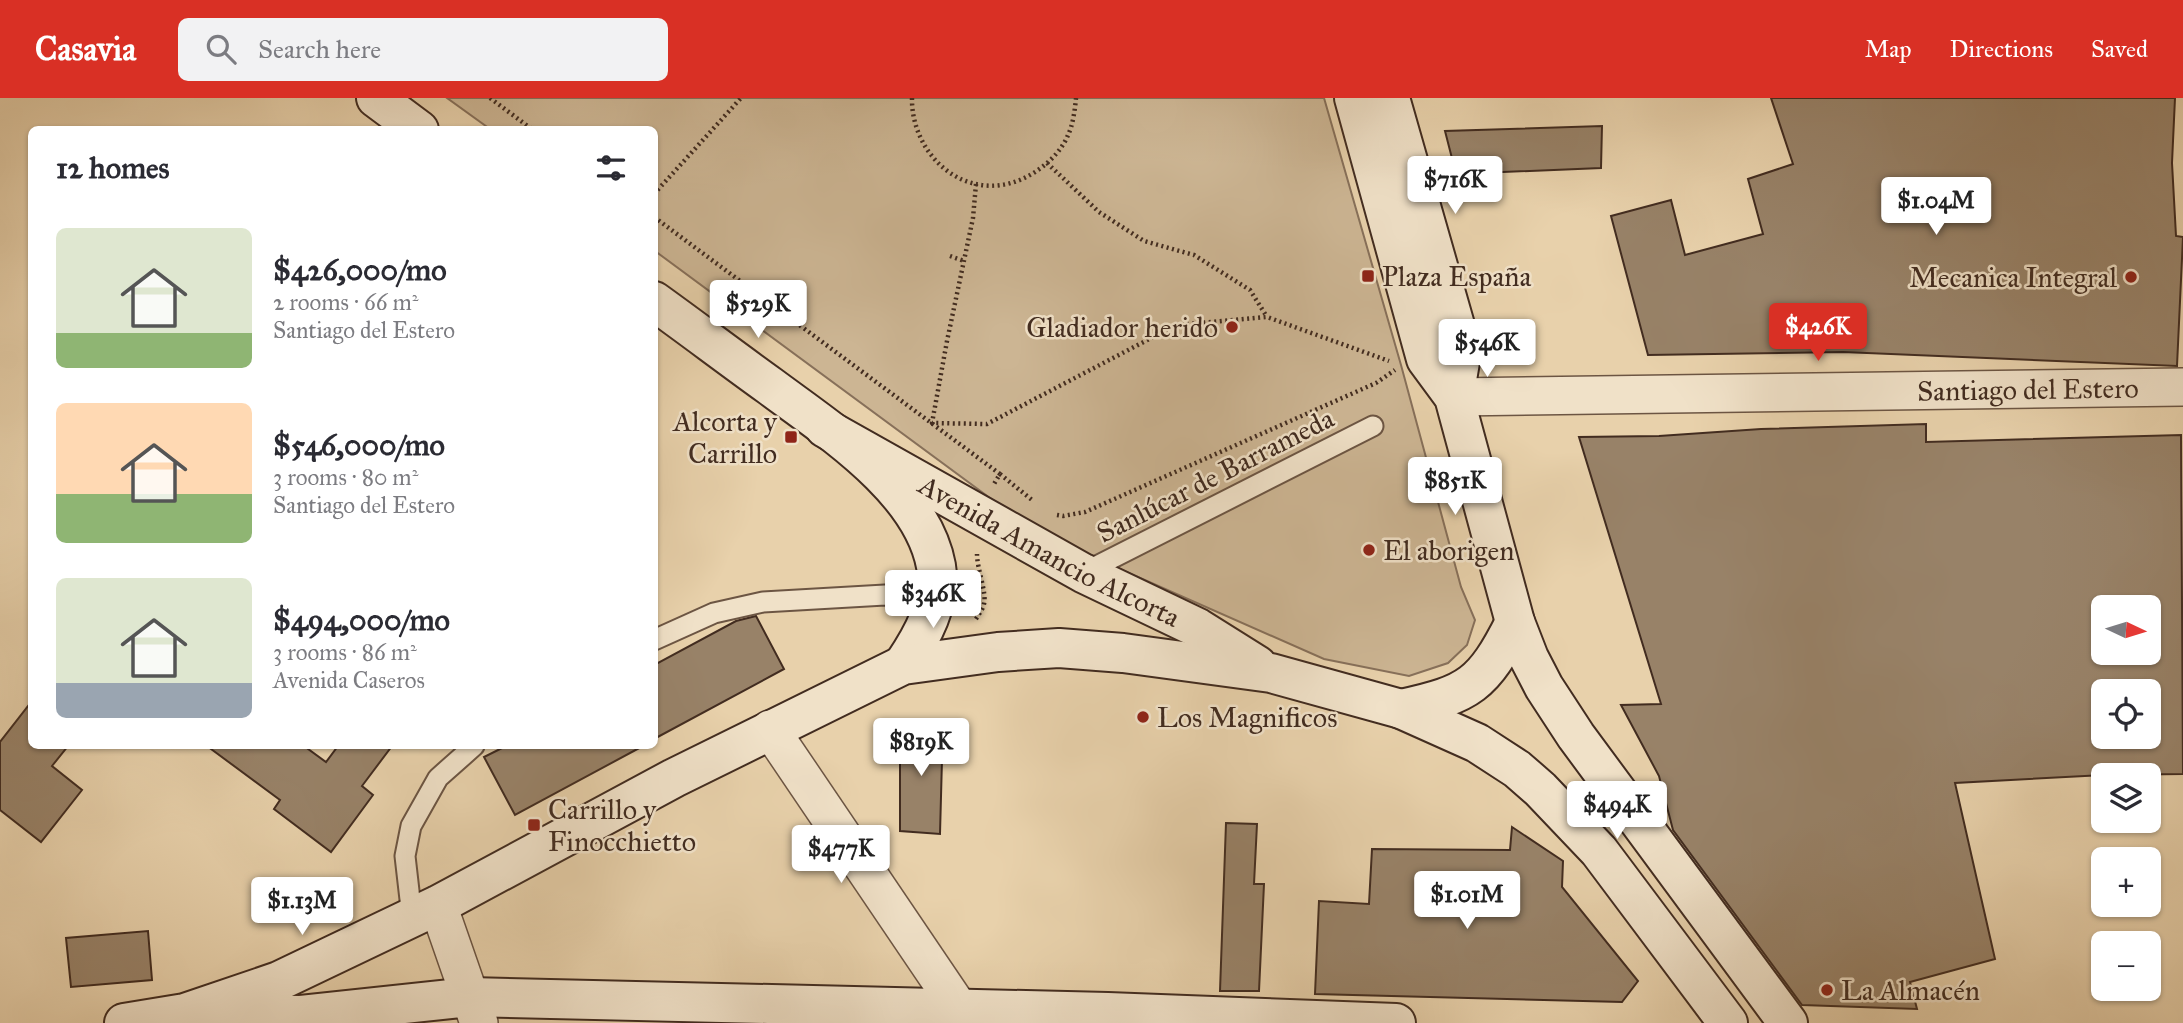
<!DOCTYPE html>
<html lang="en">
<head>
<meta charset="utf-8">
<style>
  body { margin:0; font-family:"IM FELL Great Primer",serif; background:#f2f2f3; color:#2b2b33; height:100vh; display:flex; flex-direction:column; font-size:26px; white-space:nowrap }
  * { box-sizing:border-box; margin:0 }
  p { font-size:23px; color:#7c7c81 }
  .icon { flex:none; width:38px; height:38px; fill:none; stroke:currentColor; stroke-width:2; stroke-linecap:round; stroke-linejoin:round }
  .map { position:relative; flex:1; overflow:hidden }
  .sheet { position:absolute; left:28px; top:28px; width:630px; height:623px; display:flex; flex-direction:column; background:#fff; border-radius:10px; box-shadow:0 2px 5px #0004 }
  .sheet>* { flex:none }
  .needle { width:46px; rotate:94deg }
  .tools { position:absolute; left:2091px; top:497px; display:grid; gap:14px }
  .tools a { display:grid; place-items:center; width:70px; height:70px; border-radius:10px; background:#fff; box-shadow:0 2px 5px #0004; font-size:35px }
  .price { position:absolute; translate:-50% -60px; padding:0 16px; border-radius:7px; background:#fff; color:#222; font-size:23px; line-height:46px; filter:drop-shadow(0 2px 4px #0008) }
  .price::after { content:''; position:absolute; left:50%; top:42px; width:21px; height:16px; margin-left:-10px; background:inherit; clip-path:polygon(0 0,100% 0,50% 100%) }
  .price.current { background:#d93025; color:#fff }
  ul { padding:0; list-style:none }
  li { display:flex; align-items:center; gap:21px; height:175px; padding:0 28px }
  li span { display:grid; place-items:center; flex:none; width:196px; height:140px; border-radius:10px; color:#555 }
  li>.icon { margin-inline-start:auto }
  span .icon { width:84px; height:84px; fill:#fffc; stroke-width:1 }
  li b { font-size:30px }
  h2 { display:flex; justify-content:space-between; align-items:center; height:84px; padding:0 28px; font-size:30px }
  header { display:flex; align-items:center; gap:42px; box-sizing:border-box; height:98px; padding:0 35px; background:#d93025; color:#fff }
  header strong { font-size:33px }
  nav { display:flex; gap:38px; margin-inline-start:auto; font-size:24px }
  .search { width:490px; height:63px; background:#f2f2f3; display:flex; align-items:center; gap:18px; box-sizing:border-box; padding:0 24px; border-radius:10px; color:#7c7c81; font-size:26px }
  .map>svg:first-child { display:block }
  .green { fill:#ccb593; stroke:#87705a; stroke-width:2 }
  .building { fill:#988268; stroke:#422c20; stroke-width:2; fill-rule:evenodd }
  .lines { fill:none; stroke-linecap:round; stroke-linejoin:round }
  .lane-casing { stroke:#6c5543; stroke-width:23 }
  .street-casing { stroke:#6c5543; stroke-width:40 }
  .secondary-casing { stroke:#422c20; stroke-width:42 }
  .path { stroke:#422c20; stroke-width:4.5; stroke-dasharray:2 3.5; stroke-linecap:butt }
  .lane { stroke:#f0e1c8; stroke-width:19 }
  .street { stroke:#f0e1c8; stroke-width:37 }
  .secondary { stroke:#f0e1c8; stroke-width:38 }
  .poi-dot { fill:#8f2418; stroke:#f0e1c8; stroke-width:2.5 }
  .labels { text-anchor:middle; stroke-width:5; stroke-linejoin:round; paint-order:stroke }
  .poi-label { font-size:28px; fill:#422c20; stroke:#f0e1c8; text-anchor:start }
  .street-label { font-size:28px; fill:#422c20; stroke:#f0e1c8 }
</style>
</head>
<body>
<header>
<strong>Casavia</strong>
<div class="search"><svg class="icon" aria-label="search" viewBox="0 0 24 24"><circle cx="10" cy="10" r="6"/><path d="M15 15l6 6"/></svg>Search here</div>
<nav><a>Map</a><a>Directions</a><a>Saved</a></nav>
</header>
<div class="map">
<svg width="2183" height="925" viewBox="0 0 2183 925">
  <rect width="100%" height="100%" fill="#e8d1ab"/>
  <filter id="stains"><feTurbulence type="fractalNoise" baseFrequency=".00286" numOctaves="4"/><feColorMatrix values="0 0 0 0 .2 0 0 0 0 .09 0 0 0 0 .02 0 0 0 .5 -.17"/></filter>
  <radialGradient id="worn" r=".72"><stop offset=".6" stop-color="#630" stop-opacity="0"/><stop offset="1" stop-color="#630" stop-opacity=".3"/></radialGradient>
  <polygon class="green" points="447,0 1324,0 1401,267 1461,489 1475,522 1467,547 1448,565 1409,578 1324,561 1036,434 655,153 654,32 490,31"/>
  <g class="building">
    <polygon points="1771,0 2175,0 2172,65 2176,138 2183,139 2177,268 1843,254 1648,257 1611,118 1671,102 1685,157 1763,136 1748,81 1793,66"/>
    <polygon points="1602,28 1601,70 1456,76 1445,33"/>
    <path d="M1926 326V344L2181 337 2183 676 2104 677 1955 685 1995 861 1910 884 1917 911 1802 907 1673 732 1659 678 1621 607 1661 606 1579 339 1659 338 1761 331ZM2104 509H2149V555H2104ZM2104 593H2149V639H2104Z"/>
    <polygon points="756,518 784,571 654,641 654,567 736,523"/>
    <polygon points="32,603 32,648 68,648 52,668 82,692 41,744 0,712 0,644"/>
    <polygon points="943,624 940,736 900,733 900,630"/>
    <polygon points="207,648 304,648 326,664 338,648 392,648 362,688 373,697 331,754 274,711 280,702"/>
    <polygon points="506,648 643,648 515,717 484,659"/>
    <polygon points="1226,725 1257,726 1254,786 1264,786 1259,893 1220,893"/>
    <polygon points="1512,729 1563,763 1562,789 1638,883 1622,904 1315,896 1319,803 1369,806 1372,751 1510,752"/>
    <polygon points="148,833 152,882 71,889 66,840"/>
  </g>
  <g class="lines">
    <defs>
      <g id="lane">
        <polyline points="1083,475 1373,328"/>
        <polyline points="654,542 714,515 763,504 885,497 933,504"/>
        <polyline points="412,819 405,758 411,728 438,680 474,648"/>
      </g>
      <g id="street">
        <path id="s1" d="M1454 299 2183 289"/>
        <polyline points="770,631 969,925"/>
        <polyline points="438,807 479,925"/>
      </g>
      <g id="secondary">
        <polyline points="376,0 419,32"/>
        <polyline points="1354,0 1426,261 1454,299 1515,524 1529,560 1544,589 1576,638 1788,925"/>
        <polyline points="1390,0 1462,252 1454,299"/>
        <path d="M654 203C693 231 731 260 770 288 829 332 922 391 936 468 942 504 922 539 903 567"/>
        <path id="s2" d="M825 330 1083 475 1198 530 1257 567"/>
        <path d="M1401 611C1470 596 1483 587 1515 524"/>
        <polyline points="212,916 301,917 470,899 1108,914 1396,925"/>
        <polyline points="124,925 185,915 279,883 438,807 674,680 903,567 998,554 1059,550 1123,555 1271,575 1401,611 1477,645 1517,671 1540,691 1599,753 1728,925"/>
      </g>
    </defs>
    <use href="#lane" class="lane-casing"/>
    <use href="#street" class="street-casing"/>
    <use href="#secondary" class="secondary-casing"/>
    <g class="path">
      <polyline points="490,0 533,32"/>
      <path d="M912 0C911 47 950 94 1001 87 1027 84 1058 62 1068 37 1073 27 1075 11 1076 0"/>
      <polyline points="1047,65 1099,114 1144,143 1194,157 1250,192 1267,219"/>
      <polyline points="976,86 973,120 947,243 932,325 987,326 1176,227 1267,219 1389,263"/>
      <polyline points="654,96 741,0"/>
      <polyline points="654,119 1000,376 994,386"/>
      <polyline points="950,158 964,163"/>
      <polyline points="1000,376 1032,402"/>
      <polyline points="1057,417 1063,418 1085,414 1376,285 1395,272"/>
      <path d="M976 521C979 516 983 511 984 506 987 495 977 471 977 456"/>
    </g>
    <use href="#lane" class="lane"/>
    <use href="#street" class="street"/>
    <use href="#secondary" class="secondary"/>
  </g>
  <g class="poi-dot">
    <rect x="1361" y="171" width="14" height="14" rx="3.5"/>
    <circle cx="2131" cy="179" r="7"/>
    <circle cx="1232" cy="229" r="7"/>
    <rect x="784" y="332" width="14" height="14" rx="3.5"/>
    <circle cx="1369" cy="452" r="7"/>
    <circle cx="1143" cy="619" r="7"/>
    <rect x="527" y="720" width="14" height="14" rx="3.5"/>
    <circle cx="1827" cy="892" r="7"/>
  </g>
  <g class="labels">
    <g class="poi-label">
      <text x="1382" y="188">Plaza España</text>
      <text x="2117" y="189" text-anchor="end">Mecanica Integral</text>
      <text x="1218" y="239" text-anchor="end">Gladiador herido</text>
      <text x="777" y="333" text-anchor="end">Alcorta y<tspan x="777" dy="32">Carrillo</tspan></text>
      <text x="1383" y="462">El aborigen</text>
      <text x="1157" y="629">Los Magnificos</text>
      <text x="548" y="721">Carrillo y<tspan x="548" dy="32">Finocchietto</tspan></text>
      <text x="1841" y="902">La Almacén</text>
    </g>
    <g class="street-label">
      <text dy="10" stroke="none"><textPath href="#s1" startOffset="574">Santiago del Estero</textPath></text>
      <text transform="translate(1215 377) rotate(-27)" y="10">Sanlúcar de Barrameda</text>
      <text dy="10" stroke="none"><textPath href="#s2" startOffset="256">Avenida Amancio Alcorta</textPath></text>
    </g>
  </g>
  <rect width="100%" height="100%" filter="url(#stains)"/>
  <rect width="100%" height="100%" fill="url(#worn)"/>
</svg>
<div class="tools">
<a><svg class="needle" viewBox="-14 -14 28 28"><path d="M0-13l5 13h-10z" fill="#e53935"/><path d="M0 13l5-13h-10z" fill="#7c7c81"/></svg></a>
<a><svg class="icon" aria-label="locate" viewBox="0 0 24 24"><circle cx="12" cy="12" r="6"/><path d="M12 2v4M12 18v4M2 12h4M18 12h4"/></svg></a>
<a><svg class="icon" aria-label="layers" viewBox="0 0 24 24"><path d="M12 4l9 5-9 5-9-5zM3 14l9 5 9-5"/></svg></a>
<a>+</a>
<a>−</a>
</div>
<b class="price" style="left:1455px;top:118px">$716K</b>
<b class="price" style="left:1936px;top:139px">$1.04M</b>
<b class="price" style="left:758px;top:242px">$529K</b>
<b class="price current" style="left:1818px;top:265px">$426K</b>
<b class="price" style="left:1487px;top:281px">$546K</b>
<b class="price" style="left:1455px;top:419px">$851K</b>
<b class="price" style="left:933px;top:532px">$346K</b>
<b class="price" style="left:921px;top:680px">$819K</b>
<b class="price" style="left:1617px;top:743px">$494K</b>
<b class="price" style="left:841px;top:787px">$477K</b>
<b class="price" style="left:1467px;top:833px">$1.01M</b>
<b class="price" style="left:302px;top:839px">$1.13M</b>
<section class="sheet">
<h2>12 homes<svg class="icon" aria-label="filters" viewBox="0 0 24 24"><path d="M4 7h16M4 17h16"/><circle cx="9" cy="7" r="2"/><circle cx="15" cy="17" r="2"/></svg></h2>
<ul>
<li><span style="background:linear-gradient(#dfe7d0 75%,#8fb573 0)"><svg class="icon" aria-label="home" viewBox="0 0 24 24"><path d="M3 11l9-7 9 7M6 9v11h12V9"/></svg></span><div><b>$426,000/mo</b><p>2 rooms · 66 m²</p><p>Santiago del Estero</p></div></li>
<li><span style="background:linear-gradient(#ffd9b3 65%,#8fb573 0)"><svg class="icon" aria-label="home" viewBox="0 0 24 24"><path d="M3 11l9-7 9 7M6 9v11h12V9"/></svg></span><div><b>$546,000/mo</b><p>3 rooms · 80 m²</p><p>Santiago del Estero</p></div></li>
<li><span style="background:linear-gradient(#dfe7d0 75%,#9aa5b1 0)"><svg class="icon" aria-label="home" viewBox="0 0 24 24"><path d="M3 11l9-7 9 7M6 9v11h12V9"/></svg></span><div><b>$494,000/mo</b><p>3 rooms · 86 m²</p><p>Avenida Caseros</p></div></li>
</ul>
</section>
</div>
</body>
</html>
